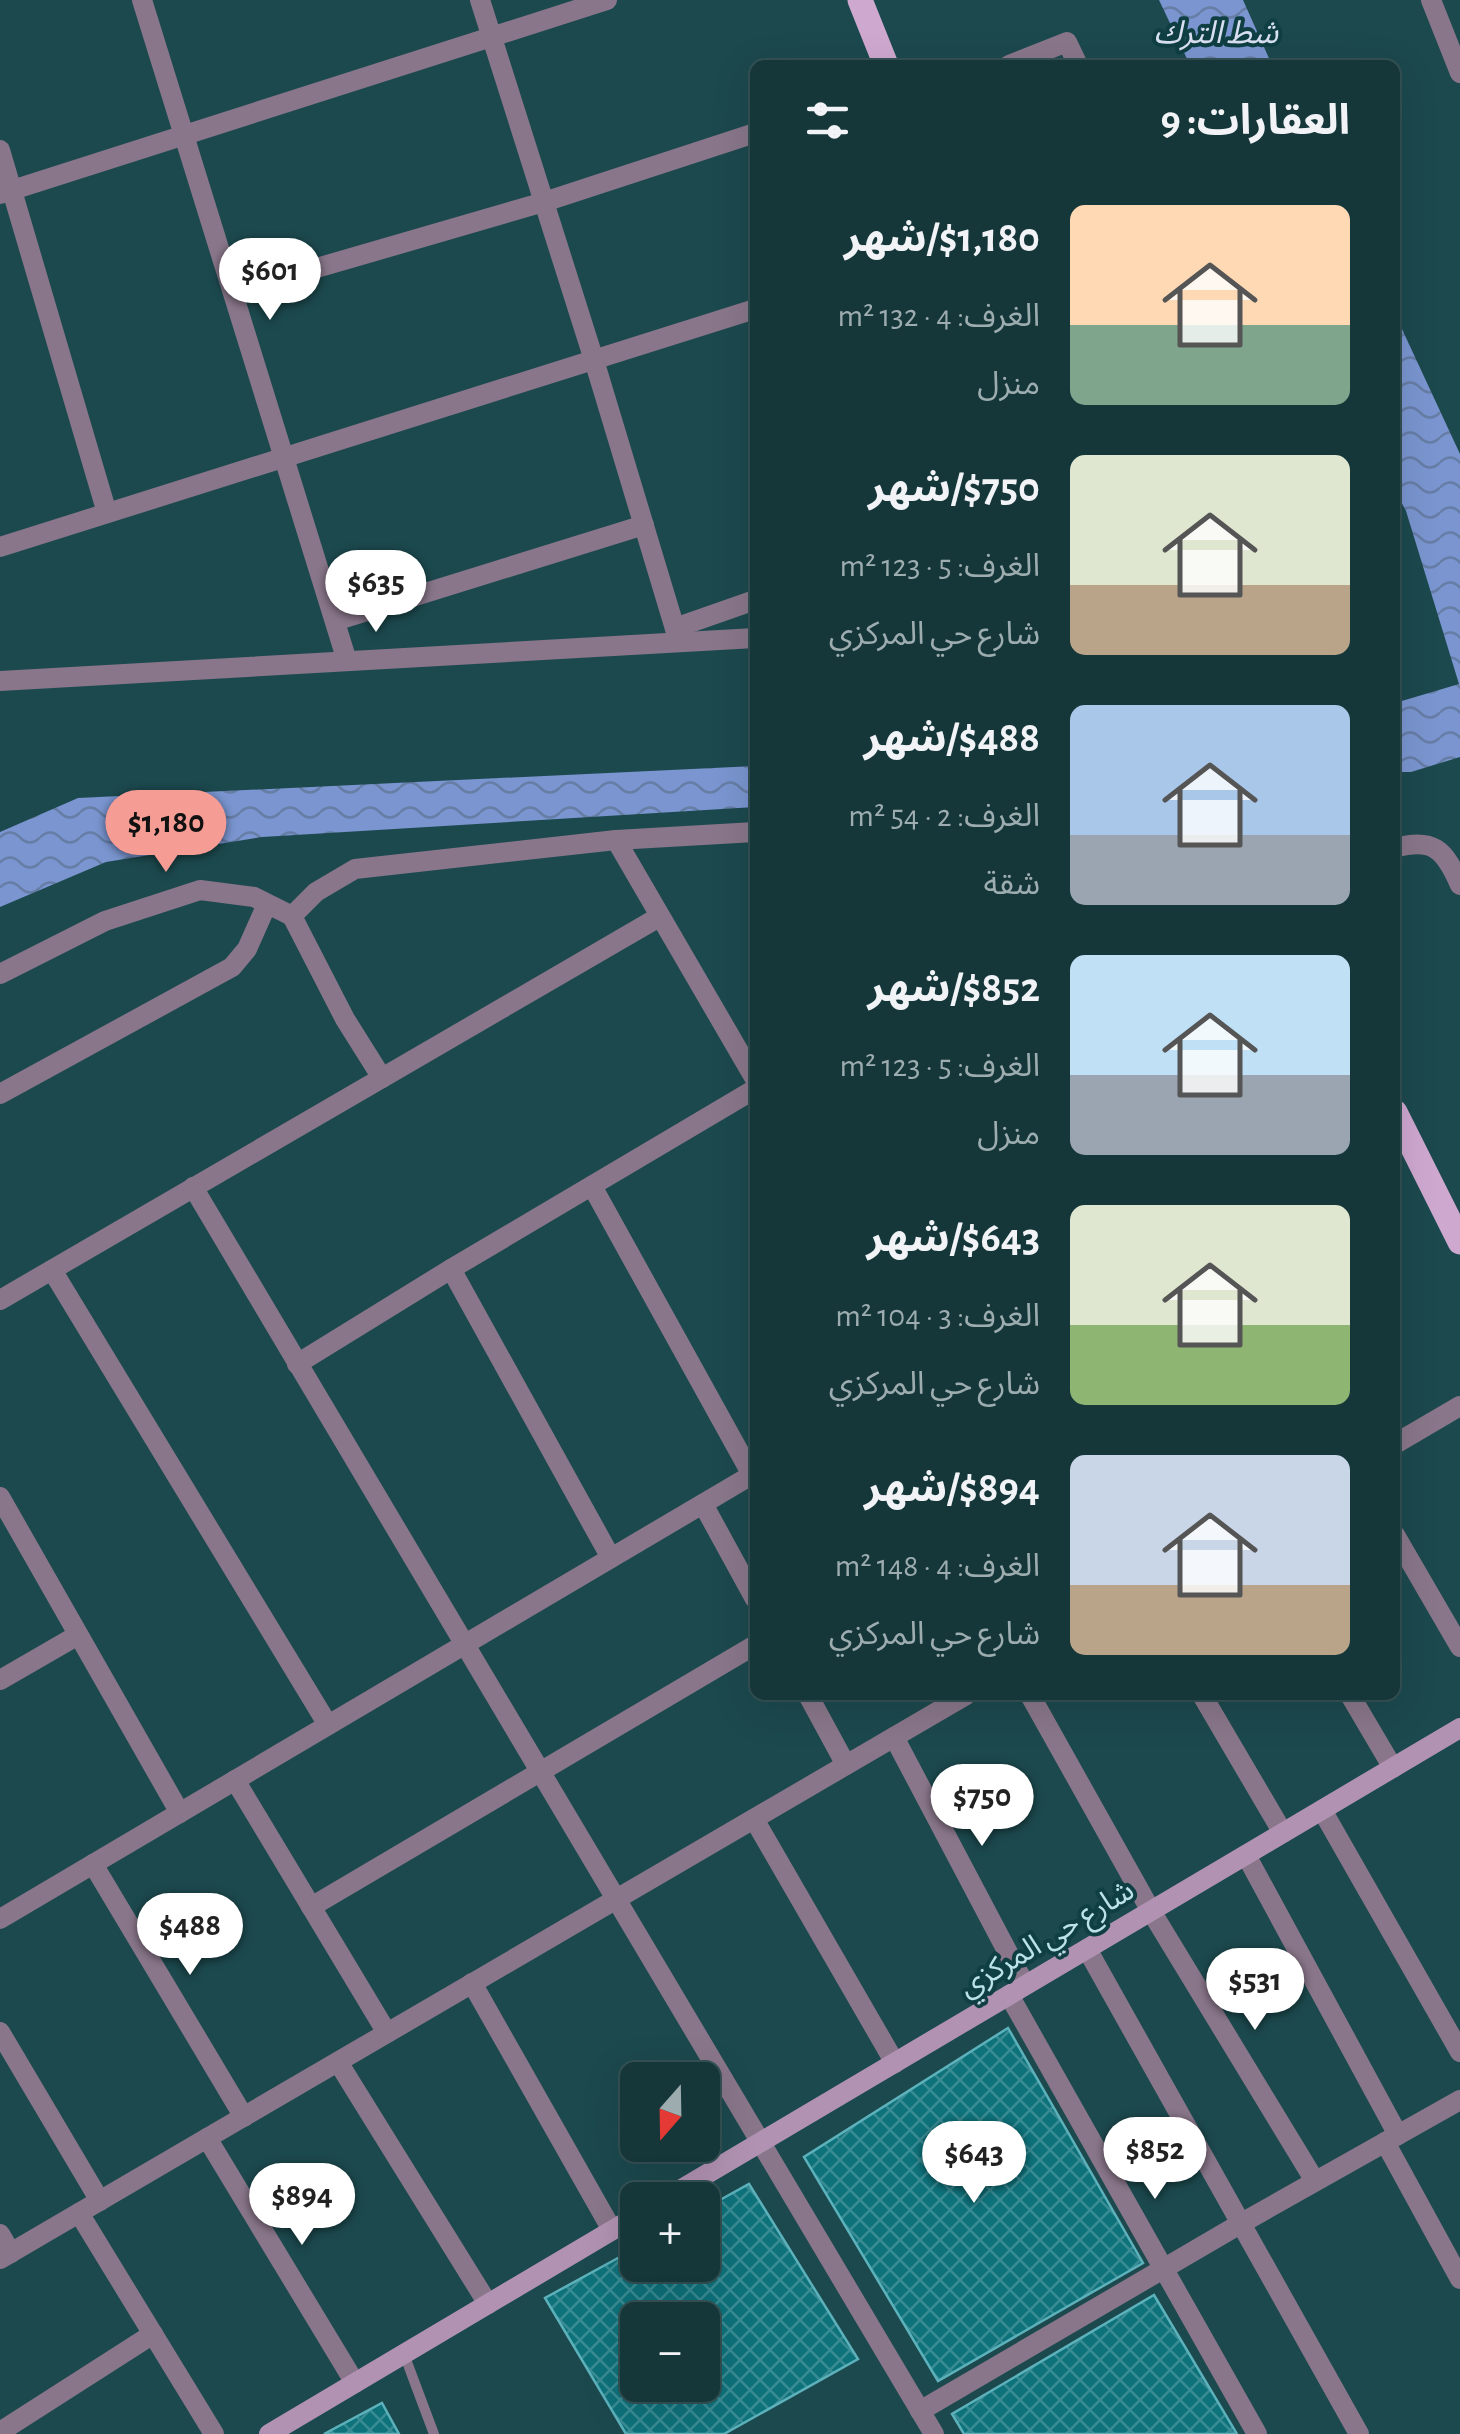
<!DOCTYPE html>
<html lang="ar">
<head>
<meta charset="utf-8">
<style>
  body { margin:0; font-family:"Alegreya Sans","Noto Sans Arabic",sans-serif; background:#224245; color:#f1f3f6; direction:rtl; height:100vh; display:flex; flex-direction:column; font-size:38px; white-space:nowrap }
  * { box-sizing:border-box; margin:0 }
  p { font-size:32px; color:#9dacaf }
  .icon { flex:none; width:55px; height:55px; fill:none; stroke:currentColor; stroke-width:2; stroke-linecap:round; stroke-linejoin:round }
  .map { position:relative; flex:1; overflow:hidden; direction:ltr }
  .drawer { position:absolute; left:750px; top:60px; width:650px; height:1640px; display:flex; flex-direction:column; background:#15373a; border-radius:15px; box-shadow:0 10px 40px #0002,0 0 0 2px #345154; direction:rtl }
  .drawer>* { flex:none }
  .needle { width:65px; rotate:200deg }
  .controls { position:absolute; left:620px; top:2062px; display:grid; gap:20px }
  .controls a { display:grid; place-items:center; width:100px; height:100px; border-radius:15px; background:#15373a; box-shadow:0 10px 40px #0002,0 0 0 2px #345154; font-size:50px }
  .price { position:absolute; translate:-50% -85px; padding:0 22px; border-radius:35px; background:#fff; color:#222; font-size:32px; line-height:65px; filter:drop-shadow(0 2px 5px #0008) }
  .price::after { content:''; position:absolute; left:50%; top:60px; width:30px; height:22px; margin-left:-15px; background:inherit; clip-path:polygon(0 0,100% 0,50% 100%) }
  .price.on { background:#f59c94; color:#111 }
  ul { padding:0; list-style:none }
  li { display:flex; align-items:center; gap:30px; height:250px; padding:0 50px }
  li span { display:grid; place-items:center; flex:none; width:280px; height:200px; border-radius:15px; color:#555 }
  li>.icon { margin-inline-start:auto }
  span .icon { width:120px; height:120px; fill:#fffc; stroke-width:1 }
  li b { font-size:42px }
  h2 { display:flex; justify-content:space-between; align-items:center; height:120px; padding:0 50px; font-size:42px }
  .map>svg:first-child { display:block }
  .water { fill:url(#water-waves) }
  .building { fill:url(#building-cross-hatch); stroke:#5cb1bb; stroke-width:2.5; fill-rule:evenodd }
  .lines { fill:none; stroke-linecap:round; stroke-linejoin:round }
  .service { stroke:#89768a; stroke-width:10 }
  .minor { stroke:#89768a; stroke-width:20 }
  .tertiary { stroke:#89768a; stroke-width:20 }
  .secondary { stroke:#b192b2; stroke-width:20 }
  .primary { stroke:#cfa8d0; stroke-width:25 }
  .labels { text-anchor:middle; stroke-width:8; stroke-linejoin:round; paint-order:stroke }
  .street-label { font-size:30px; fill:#bbe2e7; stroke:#0f3f43 }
  .water-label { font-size:32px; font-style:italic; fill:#d7dff0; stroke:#0f3f43 }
</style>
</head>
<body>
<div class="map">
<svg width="1460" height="2434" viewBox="0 0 1460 2434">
  <defs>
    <pattern id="water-waves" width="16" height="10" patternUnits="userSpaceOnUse" patternTransform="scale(2.5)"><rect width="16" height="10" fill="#7a95d0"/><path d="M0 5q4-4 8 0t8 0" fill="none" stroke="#667da6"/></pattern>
    <pattern id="building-cross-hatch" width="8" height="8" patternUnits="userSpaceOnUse" patternTransform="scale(2.5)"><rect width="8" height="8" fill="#0e727b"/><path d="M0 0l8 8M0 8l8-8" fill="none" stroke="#3a8c94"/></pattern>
  </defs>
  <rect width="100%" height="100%" fill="#1c494e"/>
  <g class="water">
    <polygon points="1159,0 1243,0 1272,65 1190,65"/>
    <polygon points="1395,314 1460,454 1460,757 1411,772 1395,772 1395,703 1459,684 1406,511 1395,490"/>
    <polygon points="755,766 755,807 262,837 106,862 0,907 0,832 78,798"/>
  </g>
  <g class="building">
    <polygon points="1008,2028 1143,2263 938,2381 804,2157"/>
    <path d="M749 2184 858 2359 724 2434H626L545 2298 638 2247V2265H702V2210ZM638 2320H702V2385H638Z"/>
    <polygon points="1154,2295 1237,2434 964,2434 952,2414"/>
    <polygon points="382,2403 399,2434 324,2434"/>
  </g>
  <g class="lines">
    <polyline class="service" points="404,2354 434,2434"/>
    <g class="minor">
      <polyline points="142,0 347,661"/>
      <polyline points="480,0 594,360 679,642"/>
      <polyline points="1009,65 1067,42 1078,65"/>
      <polyline points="0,150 107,513"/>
      <polyline points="0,194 607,0"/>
      <polyline points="234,292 544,202 755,133"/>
      <polyline points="0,547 755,309"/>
      <polyline points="335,621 644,525"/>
      <polyline points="675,628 755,600"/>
      <polyline points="0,681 755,638"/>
      <polyline points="616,840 755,1079"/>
      <path d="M1395 848C1433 837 1445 850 1460 885"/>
      <polyline points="292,916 345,1019 382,1078"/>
      <polyline points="0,974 105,921 200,890 254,897 292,916 316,892 355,869 616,840 755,832"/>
      <polyline points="0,1094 232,967 247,949 267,904"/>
      <polyline points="592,1186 752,1475"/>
      <polyline points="451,1269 611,1558"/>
      <polyline points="52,1270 328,1725"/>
      <polyline points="0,1300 659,917"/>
      <polyline points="297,1364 451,1269 755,1089"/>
      <polyline points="1395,1444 1460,1406"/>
      <polyline points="0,1497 180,1813"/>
      <polyline points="703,1504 755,1599"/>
      <polyline points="1395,1535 1460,1647"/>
      <polyline points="0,1680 78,1635"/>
      <polyline points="808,1695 846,1765"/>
      <polyline points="1030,1695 1151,1911 1315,2181"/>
      <polyline points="1202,1695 1283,1833"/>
      <polyline points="1350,1695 1393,1768"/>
      <polyline points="894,1737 1025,1985"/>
      <polyline points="235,1780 387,2033"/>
      <polyline points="1322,1810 1460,2052"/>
      <polyline points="754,1819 895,2063"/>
      <polyline points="1246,1855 1398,2135"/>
      <polyline points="93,1864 244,2117"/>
      <polyline points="311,1907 755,1645"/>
      <polyline points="0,1919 755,1473"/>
      <polyline points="1087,1949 1359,2434"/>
      <polyline points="472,1983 612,2230"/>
      <polyline points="1009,1995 1257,2434"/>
      <polyline points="0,2032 100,2201"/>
      <polyline points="338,2062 488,2304"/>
      <polyline points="207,2138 355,2383"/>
      <polyline points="1385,2142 1460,2279"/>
      <polyline points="79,2213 214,2434"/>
      <polyline points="0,2234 11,2253"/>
      <polyline points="0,2259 966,1695"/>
      <polyline points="920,2411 1240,2224 1460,2100"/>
      <polyline points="0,2432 153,2334"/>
    </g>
    <g class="tertiary">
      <polyline points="1431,0 1460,73"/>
      <polyline points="193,1187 934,2434"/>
    </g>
    <g class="secondary">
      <polyline points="663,2200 1460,1728"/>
      <polyline points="269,2434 638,2215"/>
    </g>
    <g class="primary">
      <polyline points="860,0 886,65"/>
      <polyline points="1395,1112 1460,1242"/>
    </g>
  </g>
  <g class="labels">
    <g class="street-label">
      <text transform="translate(1046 1938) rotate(-31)" y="10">شارع حي المركزي</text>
    </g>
    <g class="water-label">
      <text x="1216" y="43">شط الترك</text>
    </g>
  </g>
</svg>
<div class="controls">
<a><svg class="needle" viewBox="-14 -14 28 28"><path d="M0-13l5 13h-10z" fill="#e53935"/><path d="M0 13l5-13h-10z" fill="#9dacaf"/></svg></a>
<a>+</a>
<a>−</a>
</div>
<b class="price" style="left:270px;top:323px">$601</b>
<b class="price" style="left:376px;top:635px">$635</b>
<b class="price on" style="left:166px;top:875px">$1,180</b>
<b class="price" style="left:982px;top:1849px">$750</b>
<b class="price" style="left:190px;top:1978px">$488</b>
<b class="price" style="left:1255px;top:2033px">$531</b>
<b class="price" style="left:1155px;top:2202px">$852</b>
<b class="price" style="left:974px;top:2206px">$643</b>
<b class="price" style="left:302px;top:2248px">$894</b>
<section class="drawer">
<h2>العقارات: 9<svg class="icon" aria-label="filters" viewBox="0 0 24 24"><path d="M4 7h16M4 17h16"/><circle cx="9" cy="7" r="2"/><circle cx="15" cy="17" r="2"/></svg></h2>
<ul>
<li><span style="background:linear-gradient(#ffd9b3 60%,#7fa58c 0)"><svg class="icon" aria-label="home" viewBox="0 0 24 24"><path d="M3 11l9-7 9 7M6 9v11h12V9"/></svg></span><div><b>$1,180/شهر</b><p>الغرف: 4 · 132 m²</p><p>منزل</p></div></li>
<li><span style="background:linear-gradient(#dfe7d0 65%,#b9a48a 0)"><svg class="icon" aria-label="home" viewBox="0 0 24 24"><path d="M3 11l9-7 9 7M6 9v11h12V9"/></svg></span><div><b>$750/شهر</b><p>الغرف: 5 · 123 m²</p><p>شارع حي المركزي</p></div></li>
<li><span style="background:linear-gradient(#a9c7e8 65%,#9aa5b1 0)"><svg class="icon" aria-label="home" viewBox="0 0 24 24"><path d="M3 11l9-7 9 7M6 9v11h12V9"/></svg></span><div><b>$488/شهر</b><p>الغرف: 2 · 54 m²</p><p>شقة</p></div></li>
<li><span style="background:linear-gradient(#bfe0f5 60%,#9aa5b1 0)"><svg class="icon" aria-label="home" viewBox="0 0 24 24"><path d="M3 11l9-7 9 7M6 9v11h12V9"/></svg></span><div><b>$852/شهر</b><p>الغرف: 5 · 123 m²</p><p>منزل</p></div></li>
<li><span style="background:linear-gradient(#dfe7d0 60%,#8fb573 0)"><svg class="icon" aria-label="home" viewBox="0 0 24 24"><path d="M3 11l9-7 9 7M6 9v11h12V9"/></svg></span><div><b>$643/شهر</b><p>الغرف: 3 · 104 m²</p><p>شارع حي المركزي</p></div></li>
<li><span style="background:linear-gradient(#c9d6e8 65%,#b9a48a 0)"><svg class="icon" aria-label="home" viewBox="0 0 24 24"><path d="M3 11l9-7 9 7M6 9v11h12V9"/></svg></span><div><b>$894/شهر</b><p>الغرف: 4 · 148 m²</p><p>شارع حي المركزي</p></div></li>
</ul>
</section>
</div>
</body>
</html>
